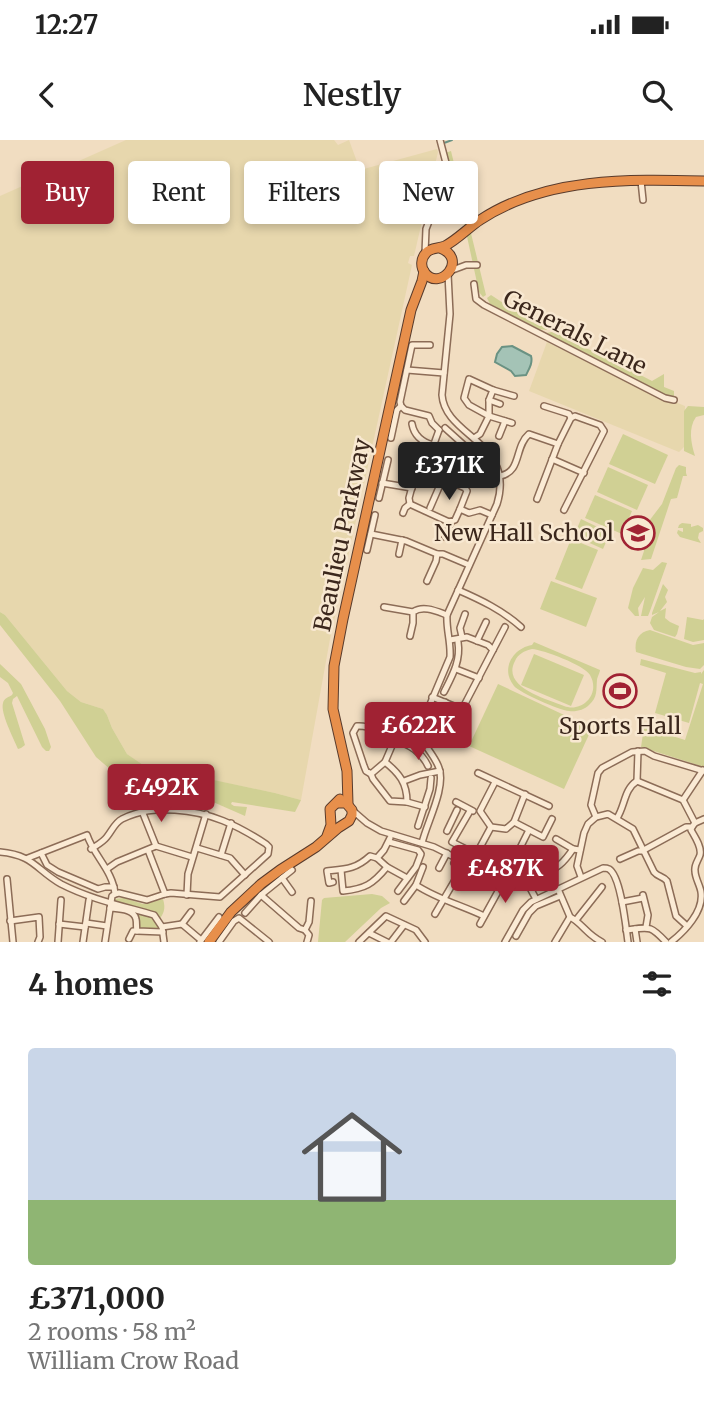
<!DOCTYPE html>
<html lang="en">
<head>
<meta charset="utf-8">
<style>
  body { margin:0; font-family:Merriweather,serif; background:#f6f6f6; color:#222; height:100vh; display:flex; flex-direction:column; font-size:26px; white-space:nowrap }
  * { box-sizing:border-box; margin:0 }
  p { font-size:23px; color:#767676 }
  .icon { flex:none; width:38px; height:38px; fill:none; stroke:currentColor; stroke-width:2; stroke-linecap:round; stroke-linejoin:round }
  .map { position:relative; height:802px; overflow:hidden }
  .panel { display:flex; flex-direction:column; background:#fff; flex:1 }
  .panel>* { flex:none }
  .hud { position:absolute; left:21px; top:21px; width:663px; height:63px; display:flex; gap:14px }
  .price { position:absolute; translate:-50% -60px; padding:0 16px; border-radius:7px; background:#a02233; color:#fff; font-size:23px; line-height:46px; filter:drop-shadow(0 2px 4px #0008) }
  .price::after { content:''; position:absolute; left:50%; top:42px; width:21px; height:16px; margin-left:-10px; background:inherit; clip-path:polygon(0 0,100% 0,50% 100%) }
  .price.current { background:#222; color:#fff }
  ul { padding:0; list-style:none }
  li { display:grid; align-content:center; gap:14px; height:371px; padding:0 28px }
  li+li { border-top:2px solid #e0e0e0 }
  li span { display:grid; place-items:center; height:217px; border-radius:7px; color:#555 }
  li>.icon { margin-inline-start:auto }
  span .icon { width:126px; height:126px; fill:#fffc; stroke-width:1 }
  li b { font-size:30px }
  h2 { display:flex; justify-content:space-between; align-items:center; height:84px; padding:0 28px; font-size:30px }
  .pill { padding:0 24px; border-radius:7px; background:#fff; box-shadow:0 4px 10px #0003; font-size:24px; line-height:63px }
  .pill.current { background:#a02233; color:#fff }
  .status { display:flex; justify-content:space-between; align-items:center; height:49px; padding:0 35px; background:#fff; direction:ltr }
  .status svg { height:19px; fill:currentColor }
  header { display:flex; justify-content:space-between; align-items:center; height:91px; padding:0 28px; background:#fff; font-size:32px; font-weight:600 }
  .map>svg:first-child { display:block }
  .farmland { fill:#e7d7ad }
  .green { fill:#d0d094; fill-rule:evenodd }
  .water { fill:#a4c3b6; stroke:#6a9283; stroke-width:2 }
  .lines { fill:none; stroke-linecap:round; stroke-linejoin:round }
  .stream { stroke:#6a9283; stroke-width:2 }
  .minor-casing { stroke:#8c6c57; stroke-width:8 }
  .highway-casing { stroke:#593b2c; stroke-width:11 }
  .minor { stroke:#fbebd5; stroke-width:5 }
  .highway { stroke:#e78f4b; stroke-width:9 }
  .labels { text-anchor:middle; stroke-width:5; stroke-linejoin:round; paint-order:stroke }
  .street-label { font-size:23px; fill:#3b271c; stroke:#f8e8d1 }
  .poi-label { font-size:23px; fill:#3b271c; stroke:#f8e8d1; text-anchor:end }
</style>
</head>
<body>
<div class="status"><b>12:27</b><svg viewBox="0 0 49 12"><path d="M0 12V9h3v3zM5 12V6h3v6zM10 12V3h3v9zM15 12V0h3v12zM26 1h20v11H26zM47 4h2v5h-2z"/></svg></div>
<header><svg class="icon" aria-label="back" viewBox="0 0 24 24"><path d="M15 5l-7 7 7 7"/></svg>Nestly<svg class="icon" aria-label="search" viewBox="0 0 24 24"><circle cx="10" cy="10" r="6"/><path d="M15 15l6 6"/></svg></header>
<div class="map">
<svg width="704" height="802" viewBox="0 0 704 802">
  <rect width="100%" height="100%" fill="#f1ddc1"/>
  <g class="farmland">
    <polygon points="126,0 334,0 338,5 349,0 360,30 437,9 438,12 414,116 410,116 408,123 412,125 330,499 301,660 275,653 143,626 127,614 112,588 107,575 103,569 81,562 67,551 5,475 0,472 0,56"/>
    <polygon points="547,202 633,245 685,266 684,307 679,312 529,251"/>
  </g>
  <g class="green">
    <polygon points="451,11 486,155 483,157 479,152 460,64 445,13"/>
    <polygon points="491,155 520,174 547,187 547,190 539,189 490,164 487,158"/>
    <polygon points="552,192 561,194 580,206 598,213 652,241 664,234 664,247 674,251 674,256 672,258 667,257 577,214 565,203 559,204 547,196 546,193"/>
    <path d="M688 266 704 267V275L696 277C688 288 691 303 695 316L684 311V271Z"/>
    <polygon points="623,294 668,315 655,344 609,324"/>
    <polygon points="679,325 686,327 686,333 687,336 683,336 677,358 671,359 651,419 641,420 644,411 643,398 646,385 662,364 676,328"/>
    <polygon points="608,327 648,345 637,370 597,352"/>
    <polygon points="595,355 632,371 622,394 585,378"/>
    <polygon points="581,379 610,393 603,409 574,396"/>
    <polygon points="682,383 691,384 691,387 698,385 703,388 703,391 699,393 698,398 701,403 680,397 677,393 678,390 683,392 683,388 678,388 679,385"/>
    <polygon points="571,399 598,410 582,449 555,439"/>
    <polygon points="662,422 667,423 650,471 648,476 641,476 645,457 638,468 639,476 635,476 628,468 633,448 643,428 653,430"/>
    <polygon points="551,441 597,458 586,487 540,469"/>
    <polygon points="663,444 668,450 665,457 667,462 660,471 666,468 665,478 670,482 679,486 677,494 675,497 654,490 650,483 652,477 659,472 652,475 652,473"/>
    <polygon points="0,472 5,475 67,551 81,562 103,569 107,575 112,588 127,614 143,625 275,653 301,660 295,672 232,662 231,664 234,666 247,667 245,676 204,658 205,653 111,630 96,617 60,561 0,485"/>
    <polygon points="687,477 703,480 704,479 704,500 693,502 684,499"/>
    <path d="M650 490 693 505 704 503V525L700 529 686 527 636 512C634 500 639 492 650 490Z"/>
    <path d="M534 502 600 530C600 532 597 538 597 540 596 550 598 557 589 565 584 570 576 572 569 571 559 570 520 553 514 546 500 529 513 508 532 505ZM532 509C544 510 584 525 590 535 601 554 582 573 564 566 546 559 501 547 515 521 518 514 524 511 532 509Z"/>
    <polygon points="534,514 584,535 571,566 521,545"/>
    <polygon points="641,519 695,533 701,532 701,534 704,530 704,627 641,607 644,587 685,600 703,544 700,543 689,583 655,573 666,533 640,525"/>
    <path d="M0 524 21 544 45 589 51 607 49 611H46L42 607 17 556 13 559 12 563 25 605 21 608 18 609C14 599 0 573 3 563 4 558 9 557 12 555L13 553 8 543 0 537Z"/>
    <polygon points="498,544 592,588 564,649 469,606"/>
    <path d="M116 648H124L134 651 136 655C130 662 123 665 114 666L110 659V654Z"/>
    <polygon points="372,754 382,756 390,763 381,768 345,802 318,802 322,760 324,758"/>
    <path d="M124 758 143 764 163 759C166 769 164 774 157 782L160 790 138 789V777L135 771 112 763 113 759Z"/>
  </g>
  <path class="water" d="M512 206 531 216C533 223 529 229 526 235L515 236 511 231 495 222 497 214 502 207Z"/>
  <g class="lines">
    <polyline class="stream" points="444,3 452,0"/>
    <defs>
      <g id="minor">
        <polyline points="641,41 643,60"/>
        <polyline points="425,113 426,89 431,76 447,54 451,42 440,0"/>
        <polyline points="450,131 466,125 477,125"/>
        <polyline points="474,144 476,159 484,165 665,258 674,260"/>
        <polyline points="430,205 412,205 400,262 401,266 405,270 429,276 432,283 439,290"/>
        <polyline points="407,230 444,233"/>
        <polygon points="469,239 493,250 489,260 489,276 469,265 464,258"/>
        <polyline points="493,250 514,256"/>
        <polyline points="489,260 500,264"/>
        <polyline points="544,266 569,274 571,278"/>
        <path d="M412 284C414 295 422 302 433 305"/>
        <polyline points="445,288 465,306"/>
        <polyline points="439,290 430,315 432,320 464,334"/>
        <polyline points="499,296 505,281"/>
        <polyline points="391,298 397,270 401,266"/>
        <polyline points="474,298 480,294 489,276 512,283"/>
        <polyline points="552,319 584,333"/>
        <polyline points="416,332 409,358 410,364 412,365 449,382 455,380 460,369 469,373 480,370 492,375"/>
        <polyline points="484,335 489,323 493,320"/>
        <path d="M500 336C522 332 514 307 529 294L558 304 571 278 575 276 600 285 604 291 564 370"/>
        <polyline points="382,343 412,348"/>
        <polyline points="379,358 388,320"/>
        <polyline points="537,359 558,304"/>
        <polyline points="430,368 440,345 443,341 447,340 465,348 467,351 460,369"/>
        <polyline points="403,373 405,368 410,364"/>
        <polyline points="371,394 406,401 437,414 443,414 469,425"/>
        <polyline points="445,397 451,382"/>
        <polyline points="367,410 375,375"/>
        <polyline points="399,414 402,400"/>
        <polyline points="427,441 436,421 437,414"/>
        <path d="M458 450C481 460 502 470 521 487"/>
        <polyline points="384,467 413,472"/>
        <path d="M410 496 413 483V472C423 465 436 471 447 475"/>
        <polyline points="462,497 460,488 465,474"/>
        <polyline points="450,500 467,497 488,505 493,510"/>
        <polyline points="477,501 486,482"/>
        <polyline points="456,529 479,538"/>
        <path d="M444 552C452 536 461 521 458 502"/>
        <polyline points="432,557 461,569"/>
        <polyline points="434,593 445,562"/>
        <path d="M394 601 385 622 371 634 366 631 364 626 353 593 357 586C368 585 387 593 394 601 409 603 422 613 428 626"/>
        <polyline points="445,602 505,487"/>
        <path d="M385 622C399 633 407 643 407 662"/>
        <polyline points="478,633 549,666"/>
        <polyline points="371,634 373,639 390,661 407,662 425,667"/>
        <polyline points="404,641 420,635 440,631"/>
        <polyline points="637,641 638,611"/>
        <polyline points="495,642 480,671 491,687 506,689 514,682 525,654"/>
        <polyline points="683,660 703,630"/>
        <polyline points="456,662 473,671"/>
        <polyline points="352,670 367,683 381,691 434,707 486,733 520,740 528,744 536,759"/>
        <polyline points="142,671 156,706"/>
        <polyline points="470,671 452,702 466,709 484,721 511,724"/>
        <polyline points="596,677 591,665 598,633 602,628 632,612 645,611 654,616 704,631"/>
        <path d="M617 678C625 666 624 649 637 641L683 660 695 683"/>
        <polyline points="514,682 543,697 552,679"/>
        <polyline points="418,686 430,649 431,638"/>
        <polyline points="529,690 520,708 534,715"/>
        <polyline points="447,691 457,670"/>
        <polyline points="390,698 384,710 377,718 387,727 407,738"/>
        <polyline points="556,699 573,709"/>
        <polyline points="389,702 418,710 421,714 416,727 398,751"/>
        <path d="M422 703C427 682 446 648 439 628 434 613 420 604 420 588L450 517C451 502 446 489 447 475L497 364C516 302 445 297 442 255L450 174 448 134"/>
        <polyline points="197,708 230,718 245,735"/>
        <path d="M91 709C96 706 101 703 105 699 111 693 114 683 122 679 140 670 156 669 175 670 210 672 237 685 266 704L269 707 268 714 220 757 171 753 165 754 147 760 119 753 115 754"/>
        <polyline points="148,710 165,754"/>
        <path d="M0 712C34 715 36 730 61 744 90 759 123 766 154 775L162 787 164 802"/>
        <polyline points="41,713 47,725 58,732 98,749 105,747 114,747"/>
        <polyline points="221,715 231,683"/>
        <path d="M28 718 87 695C94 716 113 731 115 754L112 756 105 802"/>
        <polyline points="620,719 638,711 642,711 686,687 692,687 695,683 704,679"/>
        <polyline points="454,723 480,739 492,743"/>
        <polyline points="470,726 491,687"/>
        <polyline points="439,728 447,713"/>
        <polyline points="107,729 117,722 156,706 192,717"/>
        <path d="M341 730 343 751C365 749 373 744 387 727"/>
        <path d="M542 733C556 731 565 721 573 709L580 710"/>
        <path d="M581 737 577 726 584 693 588 684 596 677 608 674 633 689 654 732C658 737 663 736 667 741L676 776 687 786"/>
        <polyline points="282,738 292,752"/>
        <polyline points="7,739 13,802"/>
        <path d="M333 742 329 743 327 731C346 729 356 729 370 716L377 718"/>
        <path d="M416 745C437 759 461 765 484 776"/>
        <path d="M558 749 570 777C582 783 587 795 602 802"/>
        <polyline points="187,755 188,734 206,674"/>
        <polyline points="261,755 299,788 305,790"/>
        <polyline points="643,755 648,775 646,787"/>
        <polyline points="404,761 416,745 423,727"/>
        <polyline points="622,762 643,758"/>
        <path d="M110 768C119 769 134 769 136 779 137 783 136 787 137 791L163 792"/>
        <polyline points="245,773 261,755 292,730"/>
        <polyline points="435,774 462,728"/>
        <polyline points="576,780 602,747"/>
        <polyline points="10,781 39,777 40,797 38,802"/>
        <polyline points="86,783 107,786"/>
        <polyline points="59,784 85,787"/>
        <polyline points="182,784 191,772"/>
        <polyline points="480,784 501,746 503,736"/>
        <polyline points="162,787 182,784 201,800"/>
        <polyline points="635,789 637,802"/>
        <path d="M626 790C650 787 650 785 666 802"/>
        <polyline points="369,793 387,802"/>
        <polyline points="516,796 529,773 536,766 560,756"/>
        <polyline points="129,799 133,791 137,791"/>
        <polyline points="58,802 61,760"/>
        <polyline points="83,802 89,760"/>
        <polyline points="200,802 219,777"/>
        <polyline points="219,802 234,781 239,778 269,802"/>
        <polyline points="307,802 309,795 305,790 309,782 311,761"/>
        <polyline points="359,802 386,776 416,790 425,802"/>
        <polyline points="391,802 404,785"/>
        <path d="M505 802 523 770 531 762 603 728C605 728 607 728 609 729 621 736 626 788 628 802"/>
        <polyline points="555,802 570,777"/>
        <path d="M671 802C685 791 704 771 701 752 700 745 695 738 695 731 694 725 698 721 700 715 702 707 695 697 691 690L692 687"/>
      </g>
      <g id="highway">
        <path d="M440 108C469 119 440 152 425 133 420 127 421 118 426 113 431 107 438 109 445 106 458 99 468 88 480 80 545 37 629 39 704 41"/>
        <polyline points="348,664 347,631 333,569 334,526 343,479 411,170 422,141 424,131"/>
        <polyline points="327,696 331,685 330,669 340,659"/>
        <polyline points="209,802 231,772 261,744 280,730 316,707 338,688 349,681 352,675 352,670 346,663 337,663"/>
      </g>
    </defs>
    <use href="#minor" class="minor-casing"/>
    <use href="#highway" class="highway-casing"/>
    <use href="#minor" class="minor"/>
    <use href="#highway" class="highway"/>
  </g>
  <defs>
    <symbol id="school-ring" viewBox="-11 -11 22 22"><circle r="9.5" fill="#f8e8d1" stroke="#a02233" stroke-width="1.5"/><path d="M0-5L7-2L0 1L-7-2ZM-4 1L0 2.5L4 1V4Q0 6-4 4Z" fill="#a02233"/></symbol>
    <symbol id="stadium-ring" viewBox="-11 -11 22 22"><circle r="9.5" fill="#f8e8d1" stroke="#a02233" stroke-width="1.5"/><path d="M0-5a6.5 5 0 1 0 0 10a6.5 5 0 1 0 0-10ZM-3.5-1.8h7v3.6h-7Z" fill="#a02233"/></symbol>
  </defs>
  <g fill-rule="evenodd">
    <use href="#school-ring" x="619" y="374" width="38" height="38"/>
    <use href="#stadium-ring" x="601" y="532" width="38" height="38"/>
  </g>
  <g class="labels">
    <g class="street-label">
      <text transform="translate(575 192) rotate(27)" y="8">Generals Lane</text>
      <text transform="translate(342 395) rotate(-78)" y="8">Beaulieu Parkway</text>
    </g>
    <g class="poi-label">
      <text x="614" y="401">New Hall School</text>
      <text x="620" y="594" text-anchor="middle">Sports Hall</text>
    </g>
  </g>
</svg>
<b class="price current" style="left:449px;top:362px">£371K</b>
<b class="price" style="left:418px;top:622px">£622K</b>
<b class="price" style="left:161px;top:684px">£492K</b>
<b class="price" style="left:505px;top:765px">£487K</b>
<div class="hud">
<a class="pill current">Buy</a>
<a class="pill">Rent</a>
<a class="pill">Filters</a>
<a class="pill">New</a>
</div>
</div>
<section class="panel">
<h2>4 homes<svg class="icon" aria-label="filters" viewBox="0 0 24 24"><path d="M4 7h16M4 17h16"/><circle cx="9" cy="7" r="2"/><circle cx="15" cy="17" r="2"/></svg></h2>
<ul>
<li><span style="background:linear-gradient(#c9d6e8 70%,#8fb573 0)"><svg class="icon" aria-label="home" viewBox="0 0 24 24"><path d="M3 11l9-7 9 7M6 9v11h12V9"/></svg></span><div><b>£371,000</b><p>2 rooms · 58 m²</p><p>William Crow Road</p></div></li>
</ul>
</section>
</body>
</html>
